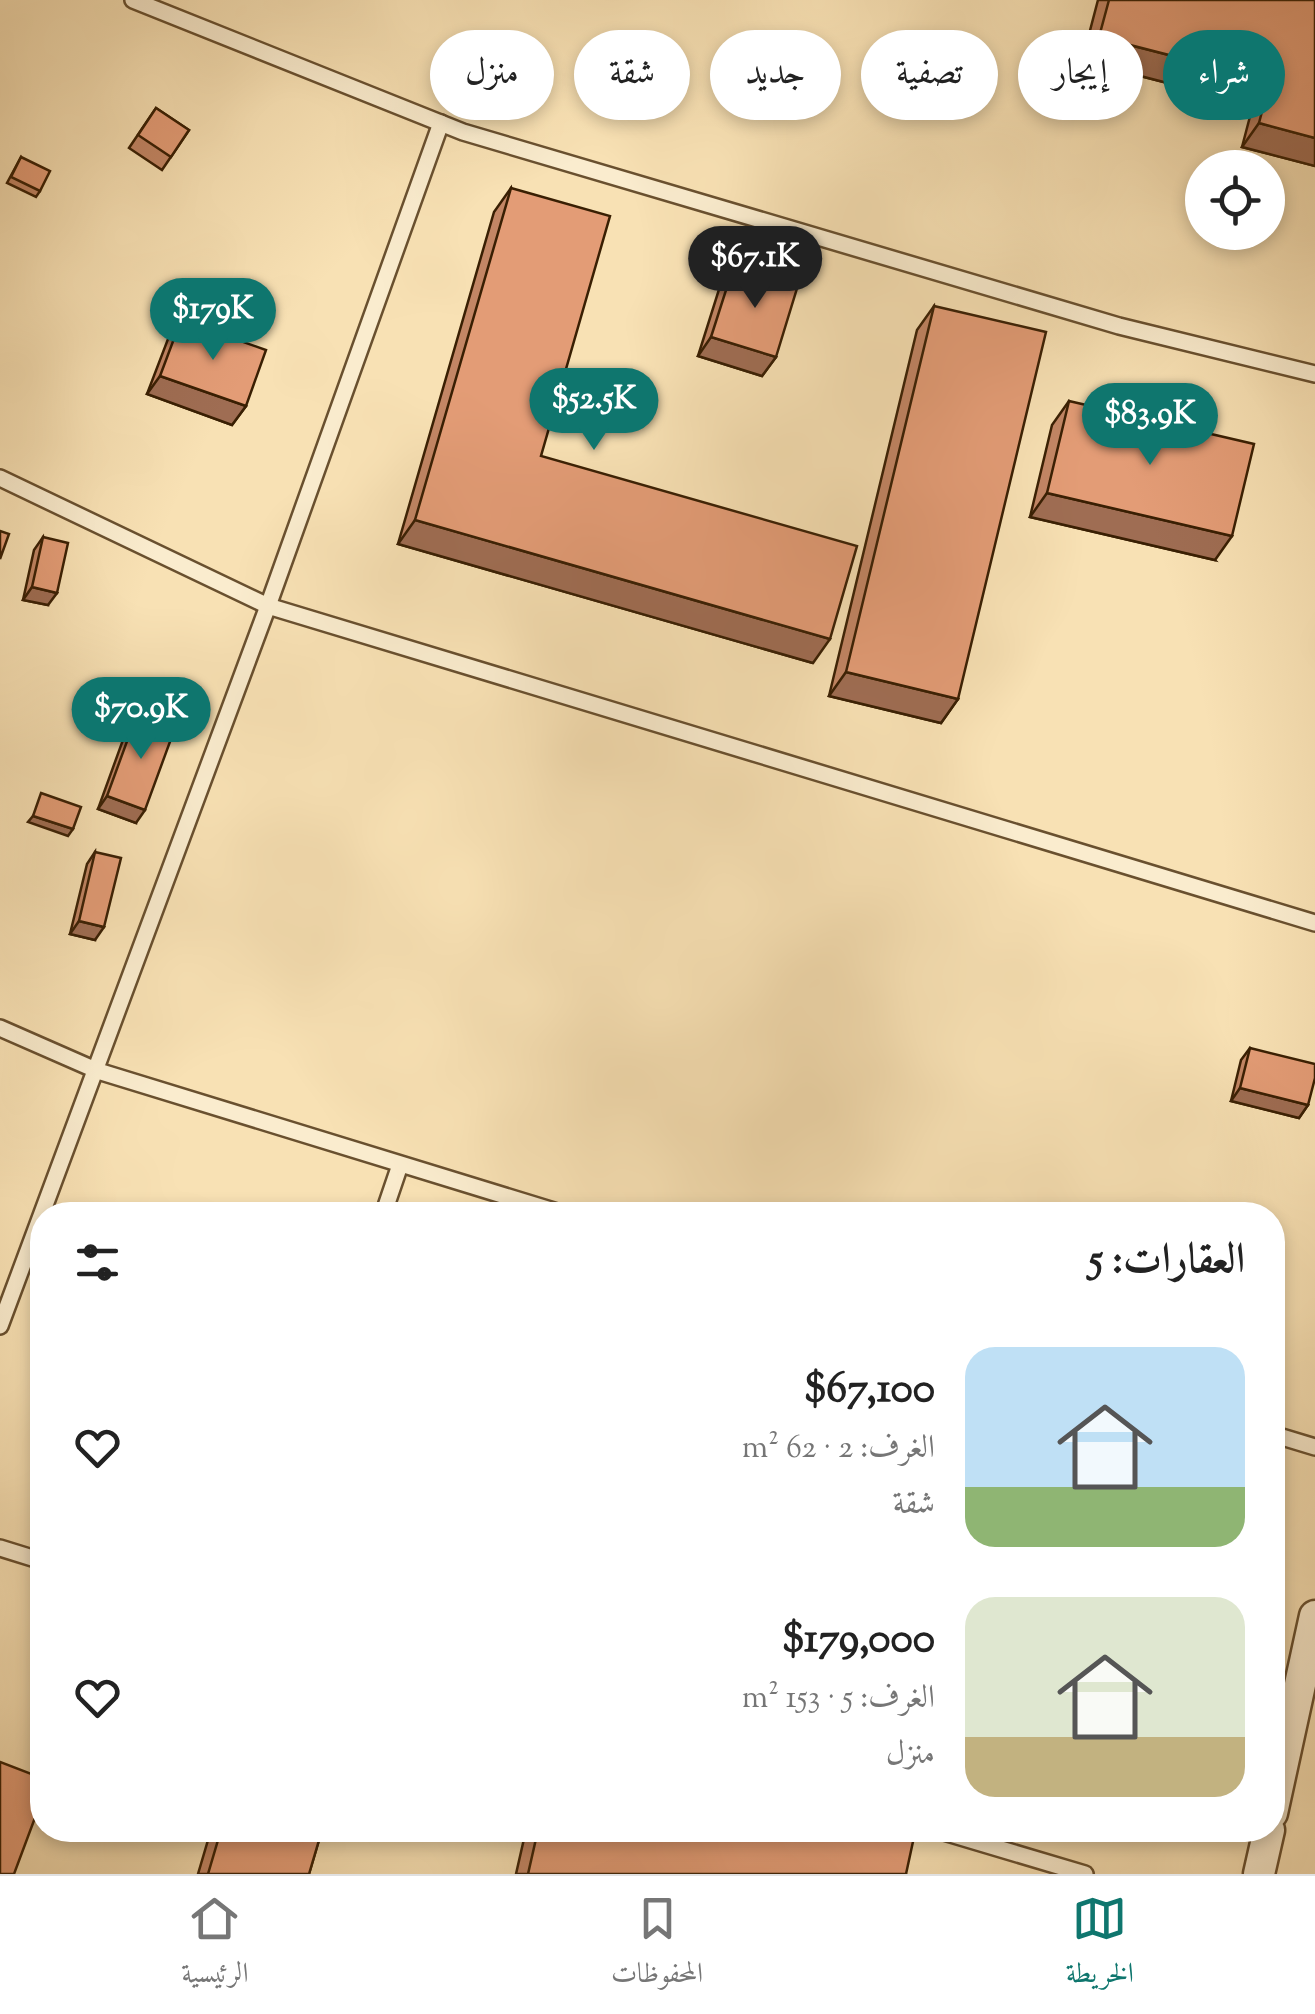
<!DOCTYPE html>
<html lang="ar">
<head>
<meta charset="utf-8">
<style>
  body { margin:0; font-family:"Sorts Mill Goudy",Amiri,serif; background:#f2f2f2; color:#222; direction:rtl; height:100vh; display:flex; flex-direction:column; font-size:38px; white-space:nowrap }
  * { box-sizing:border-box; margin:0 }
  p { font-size:32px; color:#767676 }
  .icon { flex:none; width:55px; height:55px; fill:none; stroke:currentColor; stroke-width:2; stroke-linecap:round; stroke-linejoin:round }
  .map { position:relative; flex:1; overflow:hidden; direction:ltr }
  .panel { position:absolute; left:30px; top:1202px; width:1255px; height:640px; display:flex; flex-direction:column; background:#fff; border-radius:40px; box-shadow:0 5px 15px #0003; direction:rtl }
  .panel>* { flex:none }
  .banner { position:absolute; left:30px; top:30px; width:1255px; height:90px; direction:rtl; display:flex; gap:20px }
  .fabs { position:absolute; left:1185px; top:150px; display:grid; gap:20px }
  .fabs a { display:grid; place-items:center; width:100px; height:100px; border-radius:50%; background:#fff; box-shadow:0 5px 15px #0003; font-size:50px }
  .price { position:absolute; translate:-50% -85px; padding:0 22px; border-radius:35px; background:#0f766e; color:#fff; font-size:32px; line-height:65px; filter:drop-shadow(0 2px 5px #0008) }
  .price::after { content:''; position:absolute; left:50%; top:60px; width:30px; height:22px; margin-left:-15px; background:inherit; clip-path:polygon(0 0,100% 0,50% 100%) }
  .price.selected { background:#222; color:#fff }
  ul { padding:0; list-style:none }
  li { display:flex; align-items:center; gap:30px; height:250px; padding:0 40px }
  li span { display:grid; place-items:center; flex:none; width:280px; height:200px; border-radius:30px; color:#555 }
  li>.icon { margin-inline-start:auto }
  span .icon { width:120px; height:120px; fill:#fffc; stroke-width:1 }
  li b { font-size:42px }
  h2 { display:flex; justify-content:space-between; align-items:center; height:120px; padding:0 40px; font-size:42px }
  .chip { padding:0 35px; border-radius:45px; background:#fff; box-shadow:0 5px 15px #0003; font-size:35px; line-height:90px }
  .chip.selected { background:#0f766e; color:#fff }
  .menu { display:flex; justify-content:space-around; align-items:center; height:140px; border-top:2px solid #e0e0e0; background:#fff; font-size:28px; color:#767676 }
  .menu a { display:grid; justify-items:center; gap:5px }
  .menu .selected { color:#0f766e }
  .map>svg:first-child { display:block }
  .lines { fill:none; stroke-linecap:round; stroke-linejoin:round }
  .lane-casing { stroke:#69502f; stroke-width:20 }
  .street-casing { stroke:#69502f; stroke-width:35 }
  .lane { stroke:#faecce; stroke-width:15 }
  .street { stroke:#faecce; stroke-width:30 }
  .wall { fill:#c38665; stroke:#391f03; stroke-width:2.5 }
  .shaded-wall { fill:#9f6d53; stroke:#391f03; stroke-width:2.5 }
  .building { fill:#e39c76; stroke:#391f03; stroke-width:2.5 }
</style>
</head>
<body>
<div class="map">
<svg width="1315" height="1874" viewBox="0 0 1315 1874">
  <rect width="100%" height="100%" fill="#f8e1b4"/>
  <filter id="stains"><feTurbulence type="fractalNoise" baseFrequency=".002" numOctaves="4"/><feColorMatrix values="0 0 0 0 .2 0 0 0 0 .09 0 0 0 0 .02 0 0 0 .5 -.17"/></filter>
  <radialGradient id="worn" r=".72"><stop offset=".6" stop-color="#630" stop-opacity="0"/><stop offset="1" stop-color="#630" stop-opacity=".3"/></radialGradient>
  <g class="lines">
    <defs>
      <g id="lane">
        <polyline points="133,0 463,132 1119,326 1315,374"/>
        <polyline points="0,478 268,606 1315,923"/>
        <polyline points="0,1028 98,1071 567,1215"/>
        <polyline points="383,1215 400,1165"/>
        <polyline points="0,1326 268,606 441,123"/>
        <polyline points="1272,1434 1315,1447"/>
        <polyline points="0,1548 42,1561"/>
        <polyline points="937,1830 1085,1874"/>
      </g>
      <g id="street">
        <polyline points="1272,1813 1315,1616"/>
        <polyline points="1259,1874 1269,1830"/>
      </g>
    </defs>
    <use href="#lane" class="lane-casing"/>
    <use href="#street" class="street-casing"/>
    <use href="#lane" class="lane"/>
    <use href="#street" class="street"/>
  </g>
  <g class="wall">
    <polygon points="1098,0 1315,0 1315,166 1242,147 1253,105 1082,61"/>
    <polygon points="156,108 189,130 162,170 129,148"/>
    <polygon points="21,157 40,191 36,197 7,183"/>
    <polygon points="511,188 541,456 813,663 398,544 494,212"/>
    <polygon points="734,265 776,357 762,376 698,356 721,283"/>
    <polygon points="934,306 958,699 941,723 829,696 917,330"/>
    <polygon points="181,320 246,406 232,425 147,394 168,339"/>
    <polygon points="1069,401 1215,560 1030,517 1052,425"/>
    <polygon points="43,537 48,605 23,600 34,550"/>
    <polygon points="137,714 136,823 98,809 128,726"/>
    <polygon points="95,852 95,940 70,934 87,864"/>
    <polygon points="1250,1048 1308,1105 1299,1118 1231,1101 1241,1060"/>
    <polygon points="211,1830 322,1830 309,1874 198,1874"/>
    <polygon points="526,1830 880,1830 906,1874 516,1874"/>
  </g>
  <g class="shaded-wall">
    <polygon points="1099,37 1270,81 1253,105 1082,61"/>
    <polygon points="1259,123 1315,138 1315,166 1242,147"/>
    <polygon points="711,337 776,357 762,376 698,356"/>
    <polygon points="160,376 246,406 232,425 147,394"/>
    <polygon points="1047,493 1232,536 1215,560 1030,517"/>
    <polygon points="415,520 830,639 813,663 398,544"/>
    <polygon points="32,587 57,593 48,605 23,600"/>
    <polygon points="846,672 958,699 941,723 829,696"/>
    <polygon points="107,796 145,810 136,823 98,809"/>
    <polygon points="33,816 73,829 68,836 28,822"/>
    <polygon points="79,921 104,927 95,940 70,934"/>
    <polygon points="1240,1088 1308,1105 1299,1118 1231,1101"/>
  </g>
  <g class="building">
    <polygon points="1109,0 1315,0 1315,138 1259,123 1270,81 1099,37"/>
    <polygon points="156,108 189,130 171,157 138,135"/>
    <polygon points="21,157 50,171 40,191 11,177"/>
    <polygon points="511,188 610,216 541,456 857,546 830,639 415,520"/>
    <polygon points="734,265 798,285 776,357 711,337"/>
    <polygon points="934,306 1046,332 958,699 846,672"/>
    <polygon points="181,320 266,350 246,406 160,376"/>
    <polygon points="1069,401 1254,444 1232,536 1047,493"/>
    <polygon points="0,531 9,534 0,559"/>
    <polygon points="43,537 68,543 57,593 32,587"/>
    <polygon points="137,714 175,728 145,810 107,796"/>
    <polygon points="41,793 81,807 73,829 33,816"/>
    <polygon points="95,852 121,858 104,927 79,921"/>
    <polygon points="1250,1048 1315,1064 1315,1078 1308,1105 1240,1088"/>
    <polygon points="0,1762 42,1778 42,1799 14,1874 0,1874"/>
    <polygon points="221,1830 322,1830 309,1874 208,1874"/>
    <polygon points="538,1830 880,1830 914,1837 906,1874 528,1874"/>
  </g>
  <rect width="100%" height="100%" filter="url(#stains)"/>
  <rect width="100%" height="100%" fill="url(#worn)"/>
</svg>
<div class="fabs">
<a><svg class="icon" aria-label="locate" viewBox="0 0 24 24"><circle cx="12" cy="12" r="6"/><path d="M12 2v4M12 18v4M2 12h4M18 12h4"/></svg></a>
</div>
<b class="price selected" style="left:755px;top:311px">$67.1K</b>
<b class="price" style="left:213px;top:363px">$179K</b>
<b class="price" style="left:594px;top:453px">$52.5K</b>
<b class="price" style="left:1150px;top:468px">$83.9K</b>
<b class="price" style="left:141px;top:762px">$70.9K</b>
<div class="banner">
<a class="chip selected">شراء</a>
<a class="chip">إيجار</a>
<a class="chip">تصفية</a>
<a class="chip">جديد</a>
<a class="chip">شقة</a>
<a class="chip">منزل</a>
</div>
<section class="panel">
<h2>العقارات: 5<svg class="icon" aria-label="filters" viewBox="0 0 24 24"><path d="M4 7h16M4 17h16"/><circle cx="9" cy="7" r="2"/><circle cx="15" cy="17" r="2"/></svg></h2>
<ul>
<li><span style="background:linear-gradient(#bfe0f5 70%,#8fb573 0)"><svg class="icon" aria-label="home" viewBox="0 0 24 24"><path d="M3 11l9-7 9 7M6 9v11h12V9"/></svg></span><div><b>$67,100</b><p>الغرف: 2 · 62 m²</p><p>شقة</p></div><svg class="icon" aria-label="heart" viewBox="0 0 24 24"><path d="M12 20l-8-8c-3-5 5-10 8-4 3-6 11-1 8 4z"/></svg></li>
<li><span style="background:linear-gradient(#dfe7d0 70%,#c2b280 0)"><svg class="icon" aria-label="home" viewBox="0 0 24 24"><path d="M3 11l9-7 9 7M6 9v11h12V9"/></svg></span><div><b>$179,000</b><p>الغرف: 5 · 153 m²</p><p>منزل</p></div><svg class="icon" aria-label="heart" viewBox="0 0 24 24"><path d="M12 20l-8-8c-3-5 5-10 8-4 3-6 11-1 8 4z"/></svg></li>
</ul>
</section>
</div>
<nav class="menu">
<a class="selected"><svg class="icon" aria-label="map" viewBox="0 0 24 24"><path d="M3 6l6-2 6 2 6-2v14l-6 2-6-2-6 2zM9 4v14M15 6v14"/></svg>الخريطة</a>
<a><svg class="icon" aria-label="saved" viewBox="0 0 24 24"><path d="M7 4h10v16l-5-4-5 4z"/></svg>المحفوظات</a>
<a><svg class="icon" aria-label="home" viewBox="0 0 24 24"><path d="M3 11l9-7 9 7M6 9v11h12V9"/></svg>الرئيسية</a>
</nav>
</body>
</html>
